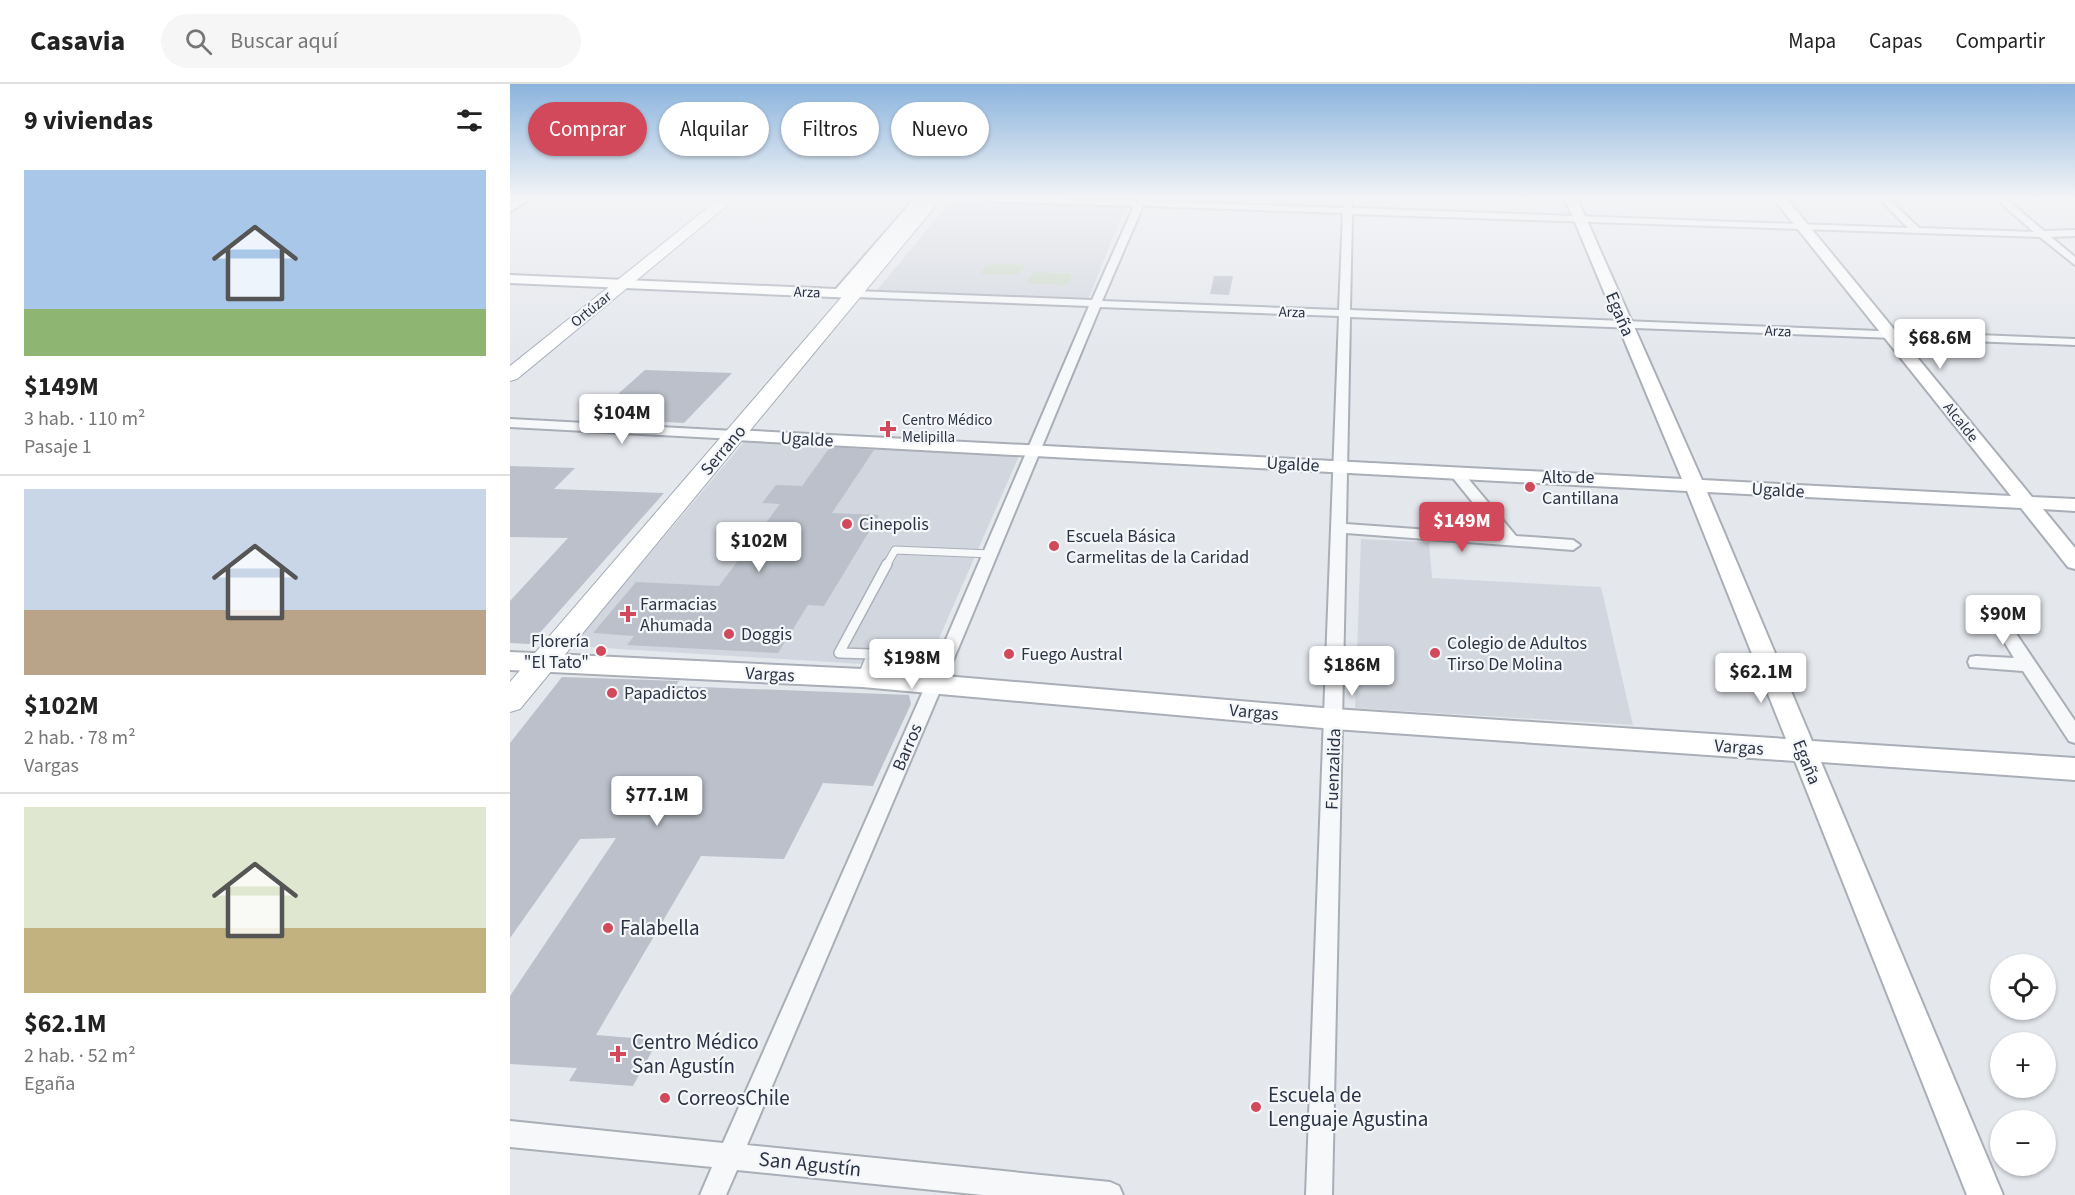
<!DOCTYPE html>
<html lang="es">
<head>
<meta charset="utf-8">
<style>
  body { margin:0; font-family:"Source Sans 3",sans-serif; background:#f6f6f6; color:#222; height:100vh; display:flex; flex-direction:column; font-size:22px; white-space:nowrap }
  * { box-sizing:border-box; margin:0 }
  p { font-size:20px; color:#767676 }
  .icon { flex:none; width:33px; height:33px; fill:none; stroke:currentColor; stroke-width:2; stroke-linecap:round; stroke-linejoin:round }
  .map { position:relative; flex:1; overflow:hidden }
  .drawer { display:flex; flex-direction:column; background:#fff; width:510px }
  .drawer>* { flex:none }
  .hud { position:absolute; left:18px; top:18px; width:570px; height:54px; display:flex; gap:12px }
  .controls { position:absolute; left:1480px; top:870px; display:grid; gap:12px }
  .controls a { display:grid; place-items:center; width:66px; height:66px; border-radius:50%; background:#fff; box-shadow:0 2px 4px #0004; font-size:30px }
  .price { position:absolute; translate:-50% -51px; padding:0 14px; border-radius:6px; background:#fff; color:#222; font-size:20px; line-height:39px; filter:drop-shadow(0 2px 3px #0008) }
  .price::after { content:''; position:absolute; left:50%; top:36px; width:18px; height:14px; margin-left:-9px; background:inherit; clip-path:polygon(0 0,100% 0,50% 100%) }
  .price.active { background:#d1495b; color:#fff }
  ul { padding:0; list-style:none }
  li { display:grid; align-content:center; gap:12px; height:318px; padding:0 24px }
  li+li { border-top:2px solid #e0e0e0 }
  li span { display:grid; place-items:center; height:186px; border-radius:0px; color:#555 }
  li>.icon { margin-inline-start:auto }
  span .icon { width:108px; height:108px; fill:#fffc; stroke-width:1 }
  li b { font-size:26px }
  h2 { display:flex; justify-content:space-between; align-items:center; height:72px; padding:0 24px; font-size:26px }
  .tag { padding:0 21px; border-radius:27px; background:#fff; box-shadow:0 2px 4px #0004; font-size:21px; line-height:54px }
  .tag.active { background:#d1495b; color:#fff }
  header { display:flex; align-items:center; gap:36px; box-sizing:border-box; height:84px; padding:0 30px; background:#fff; border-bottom:2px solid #e0e0e0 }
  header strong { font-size:28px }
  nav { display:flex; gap:33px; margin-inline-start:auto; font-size:21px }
  .search { width:420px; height:54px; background:#f6f6f6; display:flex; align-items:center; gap:15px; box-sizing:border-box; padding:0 21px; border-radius:33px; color:#767676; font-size:22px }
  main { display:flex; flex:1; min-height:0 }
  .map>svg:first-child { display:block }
  .built { fill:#d2d6de }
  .green { fill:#c9d6c5 }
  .building { fill:#bbc0ca }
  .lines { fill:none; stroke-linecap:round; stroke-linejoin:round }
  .lane-far1-casing { stroke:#a9aeb7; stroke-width:9 }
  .lane-casing { stroke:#a9aeb7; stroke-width:12 }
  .street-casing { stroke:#a9aeb7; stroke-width:4 }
  .secondary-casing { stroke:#a9aeb7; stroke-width:4 }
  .primary-casing { stroke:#a3abb8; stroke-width:2 }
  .lane-far1 { stroke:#f7f8fa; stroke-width:7 }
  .lane { stroke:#f7f8fa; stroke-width:9 }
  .street { fill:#f7f8fa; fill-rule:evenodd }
  .secondary { fill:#fff; fill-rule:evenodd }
  .primary { fill:#fff; fill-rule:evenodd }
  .poi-dot { fill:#d1495b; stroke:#f4f6f9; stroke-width:2 }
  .labels { text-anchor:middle; stroke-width:4.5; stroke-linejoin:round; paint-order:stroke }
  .far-street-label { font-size:15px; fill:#2b3445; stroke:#f4f6f9 }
  .far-poi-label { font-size:15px; fill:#2b3445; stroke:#f4f6f9; text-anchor:start }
  .street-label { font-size:18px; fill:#2b3445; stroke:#f4f6f9 }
  .poi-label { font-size:18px; fill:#2b3445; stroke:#f4f6f9; text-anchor:start }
  .near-poi-label { font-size:21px; fill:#2b3445; stroke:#f4f6f9; text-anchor:start }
  .near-street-label { font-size:21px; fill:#2b3445; stroke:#f4f6f9 }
</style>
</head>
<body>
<header>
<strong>Casavia</strong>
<div class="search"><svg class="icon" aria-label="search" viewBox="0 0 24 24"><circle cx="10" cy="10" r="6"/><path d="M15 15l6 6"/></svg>Buscar aquí</div>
<nav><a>Mapa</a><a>Capas</a><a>Compartir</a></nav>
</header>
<main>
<section class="drawer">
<h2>9 viviendas<svg class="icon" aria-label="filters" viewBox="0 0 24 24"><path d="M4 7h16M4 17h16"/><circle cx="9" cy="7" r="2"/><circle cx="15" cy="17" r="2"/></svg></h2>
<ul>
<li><span style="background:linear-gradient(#a9c7e8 75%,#8fb573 0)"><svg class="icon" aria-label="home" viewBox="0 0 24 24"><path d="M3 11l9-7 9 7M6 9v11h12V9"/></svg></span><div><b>$149M</b><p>3 hab. · 110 m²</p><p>Pasaje 1</p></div></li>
<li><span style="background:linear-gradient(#c9d6e8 65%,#b9a48a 0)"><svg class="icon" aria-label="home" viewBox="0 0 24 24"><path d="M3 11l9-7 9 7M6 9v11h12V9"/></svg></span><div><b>$102M</b><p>2 hab. · 78 m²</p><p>Vargas</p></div></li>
<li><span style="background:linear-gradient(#dfe7d0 65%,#c2b280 0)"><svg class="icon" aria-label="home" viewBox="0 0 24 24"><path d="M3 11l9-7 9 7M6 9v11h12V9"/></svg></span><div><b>$62.1M</b><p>2 hab. · 52 m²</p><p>Egaña</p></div></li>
</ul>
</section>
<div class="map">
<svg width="1565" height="1111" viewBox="0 0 1565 1111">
  <rect width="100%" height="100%" fill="#e4e7ec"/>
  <g class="built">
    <polygon points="442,116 615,123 578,216 367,206"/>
    <polygon points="234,358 509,372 416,584 62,562"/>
    <polygon points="851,455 919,458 922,494 1091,503 1123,641 845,624"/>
  </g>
  <g class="green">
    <polygon points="477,180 516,181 509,191 470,190"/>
    <polygon points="523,188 562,190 563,190 557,201 516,199"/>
  </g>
  <g class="building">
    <polygon points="704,192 723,192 719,211 700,210"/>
    <polygon points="135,286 222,289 174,339 81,334"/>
    <polygon points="320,363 364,366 322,429 369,431 314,522 298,521 268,569 117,561 124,552 83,549 126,498 209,502 270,420 252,419 266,401 292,402"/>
    <polygon points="0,382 65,384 44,405 154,409 20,560 0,559 0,517 58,454 0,453"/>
    <polygon points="52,593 169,597 165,602 399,611 401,620 363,702 313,699 274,775 191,772 86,951 148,956 123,1002 59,997 67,984 0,980 0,912 106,754 70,755 0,854 0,659"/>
  </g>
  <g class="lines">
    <defs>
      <polyline id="lane-far1" points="376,482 385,466 481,470"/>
      <polyline id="lane" points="352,594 362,570 329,569 377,480"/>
      <g id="street">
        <path d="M473 114 626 117 627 114H636L635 117 833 124 834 114H842V124L1398 144 1369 114H1378L1409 144 1524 148 1485 114H1495L1534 147 1565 146V152L1541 153 1565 173V181L1530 153 842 130 840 226 1565 255V261L840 233 836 440 989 451 939 389 946 385 951 386 1006 452 1063 456 1070 461 1063 466 836 449 822 1111H796L829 232 590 223 453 553 237 1061 600 1098 609 1102 613 1111H473L227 1086 216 1111H190L202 1083 0 1063V1037L213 1059 437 553 579 222 345 213 340 210 345 207 582 216 624 122 477 117ZM633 122 833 129 829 226 592 217Z"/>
        <polygon points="0,335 225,347 231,351 225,355 0,343"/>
        <polygon points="1495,540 1501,542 1565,637 1565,659 1559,657 1513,587 1460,583 1458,578 1460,573 1466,572 1504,574 1487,546 1489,542"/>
      </g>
      <g id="secondary">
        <polygon points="6,114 21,114 0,128 0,119"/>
        <polygon points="405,114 418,114 341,206 350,207 352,210 345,214 0,199 0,191 326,205"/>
        <polygon points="1055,114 1067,114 1192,396 1501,412 1263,114 1276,114 1522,413 1565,415 1565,427 1533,425 1565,464 1565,485 1558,483 1511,424 1197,408 1302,657 1565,674 1565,696 1311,678 1493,1111 1457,1111 1285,677 824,645 352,603 0,586 0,568 352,585 824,625 1276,655 1177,407 225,356 219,355 216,351 219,347 225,346 1172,395"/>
      </g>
      <g id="primary">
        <polygon points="210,114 226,114 7,295 0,297 0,282"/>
        <polygon points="417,114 432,114 10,625 0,628 0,598"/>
      </g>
    </defs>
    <use href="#lane-far1" class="lane-far1-casing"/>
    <use href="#lane" class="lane-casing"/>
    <use href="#street" class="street-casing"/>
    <use href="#secondary" class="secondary-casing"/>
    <use href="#primary" class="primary-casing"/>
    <use href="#lane-far1" class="lane-far1"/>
    <use href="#lane" class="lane"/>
    <use href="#street" class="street"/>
    <use href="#secondary" class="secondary"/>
    <use href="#primary" class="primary"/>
  </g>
  <linearGradient id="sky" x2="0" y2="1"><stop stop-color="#8bb4dd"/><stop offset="0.42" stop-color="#f3f4f6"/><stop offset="1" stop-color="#f3f4f6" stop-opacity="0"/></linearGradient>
  <rect width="1565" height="270" fill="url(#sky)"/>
  <g class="poi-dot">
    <path d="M375 336h6v6h6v6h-6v6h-6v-6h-6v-6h6z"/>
    <circle cx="1020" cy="403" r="6"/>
    <circle cx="337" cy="440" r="6"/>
    <circle cx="544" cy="462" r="6"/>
    <path d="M115 521h6v6h6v6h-6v6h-6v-6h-6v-6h6z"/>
    <circle cx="219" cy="550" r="6"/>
    <circle cx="91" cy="567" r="6"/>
    <circle cx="925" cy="569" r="6"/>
    <circle cx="499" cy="570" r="6"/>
    <circle cx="102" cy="609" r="6"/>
    <circle cx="98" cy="844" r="6"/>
    <path d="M105 961h6v6h6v6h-6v6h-6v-6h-6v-6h6z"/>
    <circle cx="155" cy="1014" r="6"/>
    <circle cx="746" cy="1023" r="6"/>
  </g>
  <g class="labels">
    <g class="far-street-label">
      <text transform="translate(297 208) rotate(2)" y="5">Arza</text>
      <text transform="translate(81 225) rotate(-39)" y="5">Ortúzar</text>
      <text transform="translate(782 228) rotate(2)" y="5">Arza</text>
      <text transform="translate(1268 247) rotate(2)" y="5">Arza</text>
      <text transform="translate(1451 338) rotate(51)" y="5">Alcalde</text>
    </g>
    <g class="far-poi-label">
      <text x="392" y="341">Centro Médico<tspan x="392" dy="17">Melipilla</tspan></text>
    </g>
    <g class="street-label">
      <text transform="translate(1110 230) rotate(67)" y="6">Egaña</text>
      <text transform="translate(297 355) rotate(3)" y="6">Ugalde</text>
      <text transform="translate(213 366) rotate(-50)" y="6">Serrano</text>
      <text transform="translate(783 380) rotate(3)" y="6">Ugalde</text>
      <text transform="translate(1268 406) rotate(3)" y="6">Ugalde</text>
      <text transform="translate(260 590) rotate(3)" y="6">Vargas</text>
      <text transform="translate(744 628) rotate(5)" y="6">Vargas</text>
      <text transform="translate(397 663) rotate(-67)" y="6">Barros</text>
      <text transform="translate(1229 663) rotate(4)" y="6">Vargas</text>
      <text transform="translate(1297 678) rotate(68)" y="6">Egaña</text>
      <text transform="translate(823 685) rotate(-88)" y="6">Fuenzalida</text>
    </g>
    <g class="poi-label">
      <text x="1032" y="399">Alto de<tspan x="1032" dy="21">Cantillana</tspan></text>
      <text x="349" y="446">Cinepolis</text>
      <text x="556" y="458">Escuela Básica<tspan x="556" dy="21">Carmelitas de la Caridad</tspan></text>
      <text x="130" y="526">Farmacias<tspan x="130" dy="21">Ahumada</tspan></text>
      <text x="231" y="556">Doggis</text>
      <text x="79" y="563" text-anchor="end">Florería<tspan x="79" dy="21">"El Tato"</tspan></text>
      <text x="937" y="565">Colegio de Adultos<tspan x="937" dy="21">Tirso De Molina</tspan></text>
      <text x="511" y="576">Fuego Austral</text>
      <text x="114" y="615">Papadictos</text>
    </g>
    <g class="near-poi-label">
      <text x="110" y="851">Falabella</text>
      <text x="122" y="965">Centro Médico<tspan x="122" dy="24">San Agustín</tspan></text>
      <text x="758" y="1018">Escuela de<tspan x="758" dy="24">Lenguaje Agustina</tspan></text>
      <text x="167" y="1021">CorreosChile</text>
    </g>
    <g class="near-street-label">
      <text transform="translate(300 1080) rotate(6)" y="7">San Agustín</text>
    </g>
  </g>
</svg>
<div class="controls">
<a><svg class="icon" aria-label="locate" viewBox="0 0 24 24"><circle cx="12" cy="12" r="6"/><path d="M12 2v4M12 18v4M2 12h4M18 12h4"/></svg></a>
<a>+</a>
<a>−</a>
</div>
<b class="price" style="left:1430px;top:286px">$68.6M</b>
<b class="price" style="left:112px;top:361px">$104M</b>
<b class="price active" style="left:952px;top:469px">$149M</b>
<b class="price" style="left:249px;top:489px">$102M</b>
<b class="price" style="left:1493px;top:562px">$90M</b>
<b class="price" style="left:402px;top:606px">$198M</b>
<b class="price" style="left:842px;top:613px">$186M</b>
<b class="price" style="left:1251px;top:620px">$62.1M</b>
<b class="price" style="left:147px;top:743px">$77.1M</b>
<div class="hud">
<a class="tag active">Comprar</a>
<a class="tag">Alquilar</a>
<a class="tag">Filtros</a>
<a class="tag">Nuevo</a>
</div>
</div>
</main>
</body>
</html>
